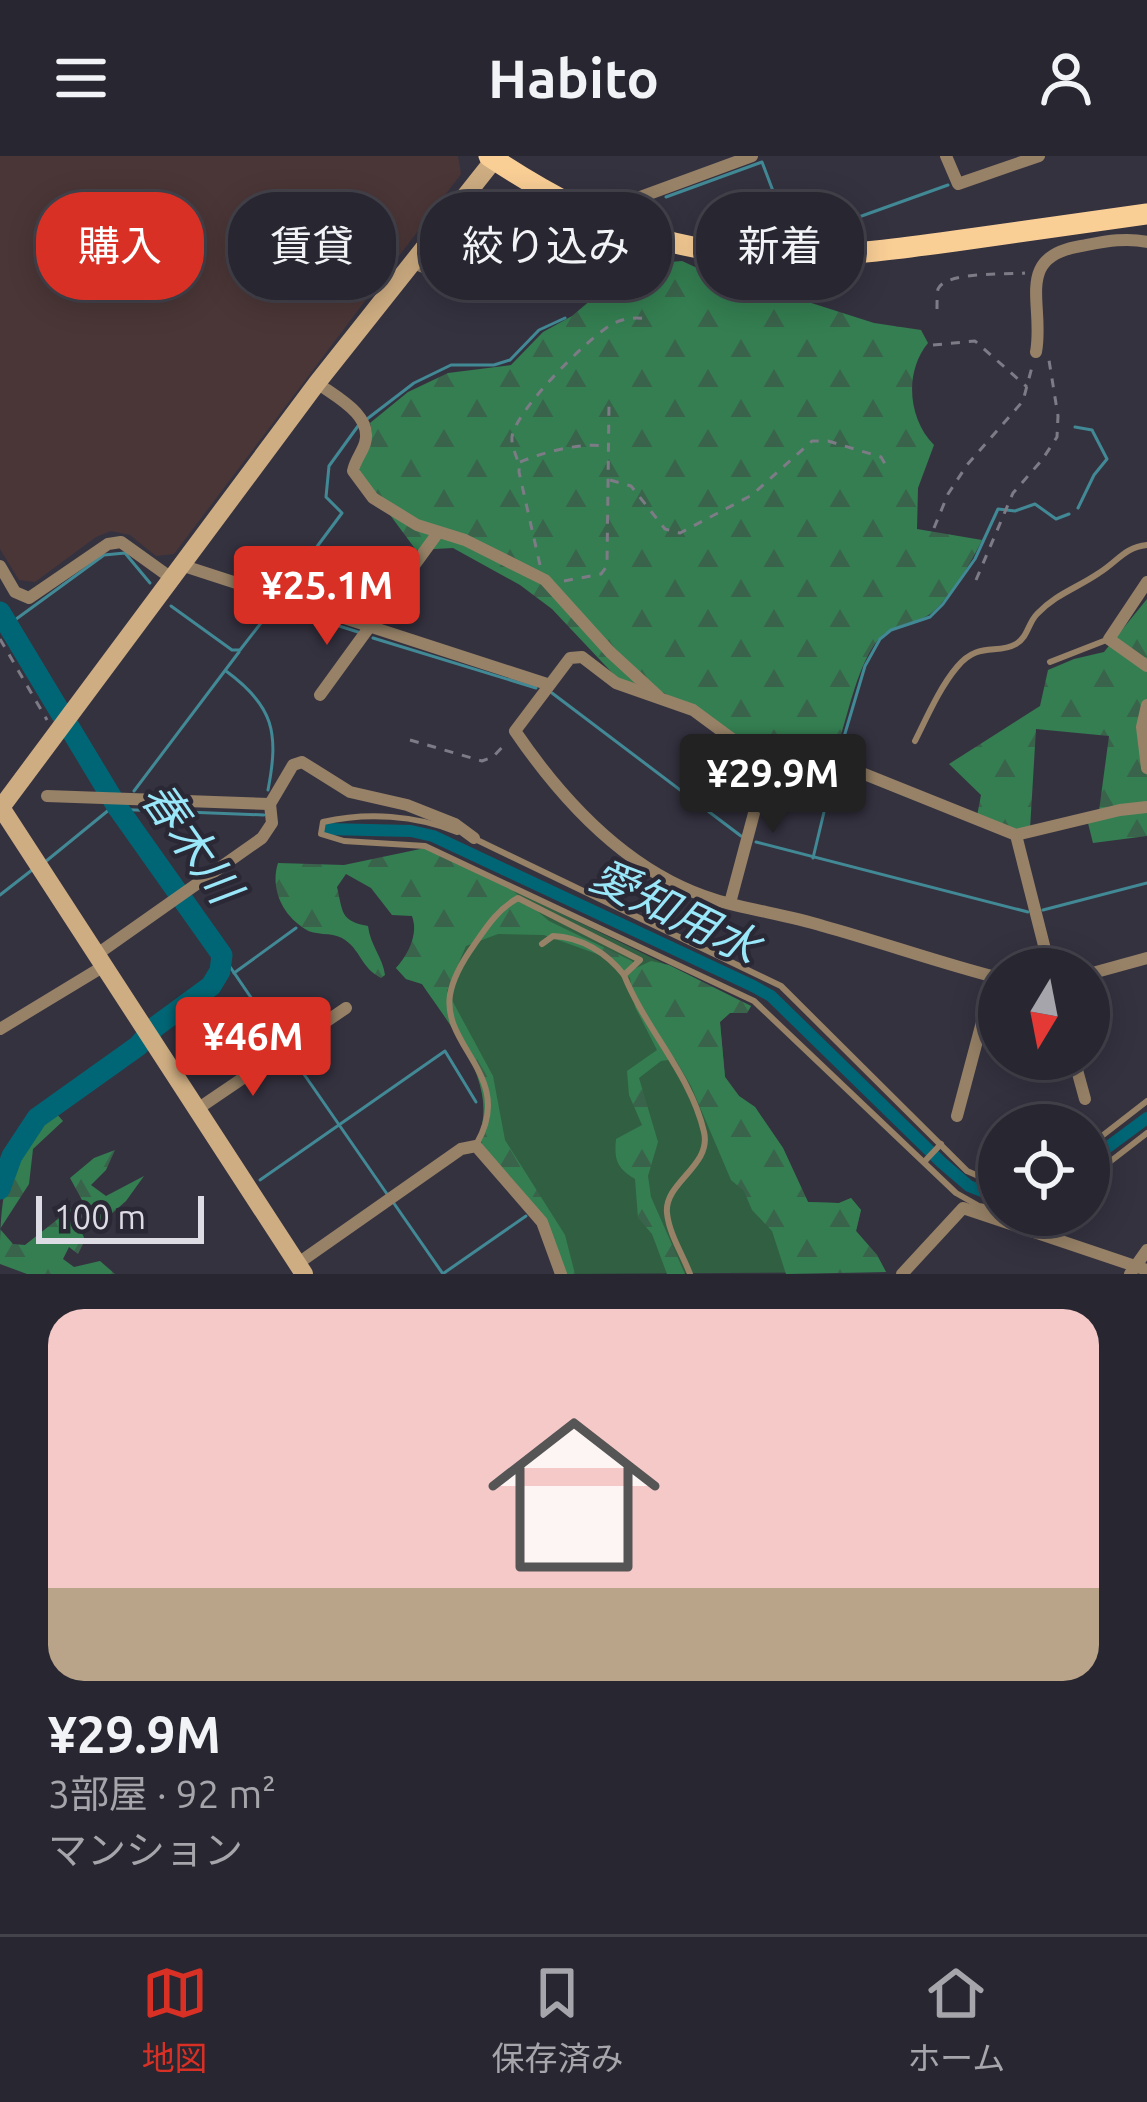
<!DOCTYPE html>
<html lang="ja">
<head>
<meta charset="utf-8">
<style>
  body { margin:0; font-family:Ubuntu,"Noto Sans JP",sans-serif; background:#302e38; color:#f1f3f6; height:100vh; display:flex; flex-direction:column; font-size:45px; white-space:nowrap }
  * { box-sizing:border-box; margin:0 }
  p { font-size:39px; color:#a5a5ab }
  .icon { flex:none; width:66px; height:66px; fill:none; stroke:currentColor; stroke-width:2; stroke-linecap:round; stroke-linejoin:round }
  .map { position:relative; height:1118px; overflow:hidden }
  .details { display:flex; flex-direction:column; background:#282630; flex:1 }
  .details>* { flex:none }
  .banner { position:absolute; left:36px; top:36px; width:1077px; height:108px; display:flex; gap:24px }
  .needle { width:78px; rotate:190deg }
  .buttons { position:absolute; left:978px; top:792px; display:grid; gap:24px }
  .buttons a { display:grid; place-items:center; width:132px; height:132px; border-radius:50%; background:#282630; box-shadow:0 6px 30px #0003,0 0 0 3px #44434c; font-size:60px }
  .scale { position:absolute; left:36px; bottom:30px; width:168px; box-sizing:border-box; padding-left:12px; border:6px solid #dddce4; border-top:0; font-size:33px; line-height:42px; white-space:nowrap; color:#dddce4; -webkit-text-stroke:9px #2b2835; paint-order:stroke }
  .price { position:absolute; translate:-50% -102px; padding:0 27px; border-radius:12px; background:#d93025; color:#fff; font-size:39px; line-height:78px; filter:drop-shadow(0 3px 6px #0008) }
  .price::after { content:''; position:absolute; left:50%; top:72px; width:36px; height:27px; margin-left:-18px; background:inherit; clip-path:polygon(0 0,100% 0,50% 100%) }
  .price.current { background:#222; color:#fff }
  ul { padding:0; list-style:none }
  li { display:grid; align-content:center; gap:24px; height:636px; padding:0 48px }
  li+li { border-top:3px solid #44434c }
  li span { display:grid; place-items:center; height:372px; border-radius:36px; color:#555 }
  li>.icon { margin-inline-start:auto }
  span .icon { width:216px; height:216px; fill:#fffc; stroke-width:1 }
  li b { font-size:51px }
  .pill { padding:0 42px; border-radius:48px; background:#282630; box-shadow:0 6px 30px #0003,0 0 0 3px #44434c; font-size:42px; line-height:108px }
  .pill.current { background:#d93025; color:#fff }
  header { display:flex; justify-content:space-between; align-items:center; height:156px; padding:0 48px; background:#282630; font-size:54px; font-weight:700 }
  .tab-bar { display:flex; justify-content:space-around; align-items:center; height:168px; border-top:3px solid #44434c; background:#282630; font-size:33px; color:#a5a5ab }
  .tab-bar a { display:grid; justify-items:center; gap:6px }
  .tab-bar .current { color:#d93025 }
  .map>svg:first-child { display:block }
  .commercial { fill:#4b3637 }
  .grass { fill:#305f41 }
  .forest { fill:url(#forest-firs) }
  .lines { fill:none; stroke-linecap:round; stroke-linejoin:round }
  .stream { stroke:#428996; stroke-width:3 }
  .canal { stroke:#006675; stroke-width:12 }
  .river { stroke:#006675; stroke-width:21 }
  .path { stroke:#7d7b86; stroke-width:3; stroke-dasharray:9 9; stroke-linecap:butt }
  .lane { stroke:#978267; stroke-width:6 }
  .street { stroke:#978267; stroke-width:12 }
  .secondary { stroke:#cead82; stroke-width:18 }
  .primary { stroke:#facf96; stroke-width:21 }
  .labels { text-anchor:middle; stroke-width:9; stroke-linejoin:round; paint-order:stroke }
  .water-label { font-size:45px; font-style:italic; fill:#99e7f8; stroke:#2b2835 }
</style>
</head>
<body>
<header><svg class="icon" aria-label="menu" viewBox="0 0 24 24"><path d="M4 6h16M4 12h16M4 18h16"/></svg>Habito<svg class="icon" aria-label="person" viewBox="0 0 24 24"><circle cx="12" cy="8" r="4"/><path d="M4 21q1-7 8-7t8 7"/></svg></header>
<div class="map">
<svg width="1147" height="1118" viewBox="0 0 1147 1118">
  <defs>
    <pattern id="forest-firs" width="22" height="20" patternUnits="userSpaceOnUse" patternTransform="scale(3)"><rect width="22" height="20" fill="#347e51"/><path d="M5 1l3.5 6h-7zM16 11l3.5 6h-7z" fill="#3a634b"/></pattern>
  </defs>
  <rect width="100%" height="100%" fill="#353240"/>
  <polygon class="commercial" points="0,0 458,0 461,18 174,398 156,400 130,379 111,375 96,381 35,426 19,424 0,393"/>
  <path class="grass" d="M511 733 751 850 747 857H730L720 866 725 921 739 940 755 951 783 992 808 1046 839 1047 851 1042 861 1054 856 1075 877 1099 886 1116 565 1118C547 1058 525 1036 483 991L479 979C499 927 449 868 422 828L406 823 396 812C408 799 419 778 412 760Z"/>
  <g class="forest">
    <path d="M682 105 730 127 780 137 874 167 921 174 928 187C904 216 908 263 934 289L918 332 917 373 982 384C973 404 945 450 927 460 910 469 889 469 877 485 854 516 848 564 834 599L804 591 780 595 754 589 657 533 618 523 552 453 520 429 453 392 416 394 359 317C362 297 376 287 370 267L408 236 448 217 511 209 543 176 572 160 624 116 647 108Z"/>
    <polygon points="1147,443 1147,680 1093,687 1088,667 1099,655 1109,580 1036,573 1030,673 1016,675 977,660 981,639 949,608 1040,550 1048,514 1074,503 1104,496"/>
    <path d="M425 692 511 733 549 765 632 805 636 812 651 805 669 809 751 850 747 857H730L720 866 725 921 739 940 755 951 783 992 808 1046 839 1047 851 1042 861 1054 856 1075 877 1099 886 1116 786 1118 772 1075 752 1054 744 1035 731 1024 691 930 675 903 661 905 639 922 658 986 648 1020 651 1041 685 1118H667L652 1078 638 1062 635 1023C617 1012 614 1004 616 983L642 969 629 939 627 915 657 894 635 851 630 822 611 803 544 779 498 778 466 790 447 835 493 920 505 984 565 1079 575 1118H565C547 1058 525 1036 483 991L479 979C499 927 449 868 422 828L406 823 396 812C408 799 419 778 412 760L392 759 371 732 346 718 337 731C343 756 340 765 368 770 370 789 383 802 385 819L381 822C360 811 361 793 342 782 331 776 315 780 305 773 282 759 270 732 278 707L344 709Z"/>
    <path d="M54 955 63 965 33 993 29 1028 0 1073 13 1088 25 1089 82 1044 70 1022 94 1002 115 994 106 1014 91 1029 106 1040 144 1020 126 1045 100 1068 83 1060 78 1068 85 1084 78 1098 69 1091 63 1103 74 1111 100 1105 115 1118H27L0 1108C0 1052 2 988 54 955Z"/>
  </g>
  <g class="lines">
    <g class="stream">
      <polyline points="666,41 762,6 792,85 948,29"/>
      <polyline points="367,263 414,227 451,209 494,209 510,204 539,174 565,162"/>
      <polyline points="1075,271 1092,274 1107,303 1094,319 1078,352"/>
      <polyline points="284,435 342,357 326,341 329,310 358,270"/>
      <polyline points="171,450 232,494 240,494 268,458 283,452 358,476"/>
      <polyline points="8,469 104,399 125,397 150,427"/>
      <polyline points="373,482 536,532"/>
      <path d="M226 515C274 550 279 577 268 634"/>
      <polyline points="552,537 741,680"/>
      <polyline points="838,601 865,510 880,483 891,474 930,461 943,448 975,403 998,353 1015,355 1035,348 1056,363 1069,358"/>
      <polyline points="134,635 239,496"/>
      <polyline points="756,686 1028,756"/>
      <polyline points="813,702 835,610"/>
      <polyline points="45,706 110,653 264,659"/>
      <polyline points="0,739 32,714"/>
      <polyline points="1043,754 1147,727"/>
      <polyline points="222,799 284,890"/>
      <polyline points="234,817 296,772"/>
      <polyline points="290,898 387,1038"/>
      <polyline points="260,1024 445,895 476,946"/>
      <polyline points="393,1046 443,1118"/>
      <polyline points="444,1117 526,1060"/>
    </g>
    <g class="canal">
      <polyline points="327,673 411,675 433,680 753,830 771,840 941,1006 969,1030 999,1042"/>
      <polyline points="1089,1005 1147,962"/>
    </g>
    <polyline class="river" points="0,456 118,652 222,799 220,815 211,830 155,871 138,890 37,962 12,1000 0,1033"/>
    <g class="path">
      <path d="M937 153C937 149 937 137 938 133 946 115 1006 119 1025 117"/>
      <polyline points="933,189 975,185 1027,231"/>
      <path d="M520 306C544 296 584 285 609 291"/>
      <polyline points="610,324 631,330 665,373 680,377 752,339 812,285 828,285 881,301 888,313"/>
      <polyline points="934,372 948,338 967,309 1023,245 1033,207"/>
      <path d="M540 409 519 316C520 303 511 294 512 281 515 255 588 182 611 169 622 162 635 161 647 163"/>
      <polyline points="976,424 1013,337 1042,304 1057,281 1058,260 1048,198"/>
      <polyline points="564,425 601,418 607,410 609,248"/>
      <polyline points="0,483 47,564"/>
      <polyline points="410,584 482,605 493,601 507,586"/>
    </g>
    <g class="lane">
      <polyline points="1050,506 1109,483"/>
      <path d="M915 585C927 561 940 531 957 511 978 485 997 499 1016 488 1028 481 1028 467 1037 458 1056 438 1077 432 1099 417 1117 406 1125 391 1147 389"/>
      <path d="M457 676C415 659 367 656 323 666L321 678 344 685 425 690 754 845 956 1037 979 1050 999 1054"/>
      <polyline points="475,683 781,830 967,1015 999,1029"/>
      <path d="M542 788 553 780C581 781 607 797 624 819"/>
      <path d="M477 987C515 921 442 891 450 839 453 821 464 803 474 789 487 770 498 753 518 742L640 804 624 819C646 874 691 919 704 976 712 1010 664 1026 667 1057 669 1078 683 1099 690 1118"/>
      <polyline points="1089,990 1147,945"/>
      <polyline points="924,1006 941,988"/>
      <polyline points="1089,1022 1147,977"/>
    </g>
    <g class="street">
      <polyline points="946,0 958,28 1039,0"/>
      <polyline points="616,50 752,0"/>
      <polyline points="410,106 439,117 569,68"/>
      <path d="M1036 196C1045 148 1013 101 1081 90 1103 86 1125 81 1147 86"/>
      <path d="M317 227C336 241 373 259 365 287 362 297 355 304 353 315L373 342 417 369 465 384 545 424 610 496 659 541"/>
      <polyline points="0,410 15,436 29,442 108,388 121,386 174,424"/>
      <polyline points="184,410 547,528"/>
      <polyline points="1147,426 1109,483 1147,510"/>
      <polyline points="320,539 437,378"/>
      <polyline points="1147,549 1142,571 1147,612"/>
      <polyline points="47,640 270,648"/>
      <polyline points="1016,679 1050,813"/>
      <polyline points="730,747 769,601"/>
      <polyline points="96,799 262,682 272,667 270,648 293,609 302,606 350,636 407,649 455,668 474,682"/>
      <polyline points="1089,818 1147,802"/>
      <path d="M999 822C940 807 881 786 823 770 788 759 749 754 716 744 630 718 564 647 515 575L570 502 582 501 616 527 693 554 735 585 769 601 812 597 1016 679 1120 654 1147 651"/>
      <polyline points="0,873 104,810"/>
      <polyline points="1074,903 1085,943"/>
      <polyline points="196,954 346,852"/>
      <polyline points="957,960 994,821"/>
      <polyline points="297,1108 461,993 476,990 542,1066 561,1118"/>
      <polyline points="902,1118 963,1052 1147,1114"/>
      <polyline points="1130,1118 1147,1094"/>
    </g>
    <g class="secondary">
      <polyline points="0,650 304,1118"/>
      <polyline points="0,653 317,227 497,0"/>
    </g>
    <path class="primary" d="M489 0C537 32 589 62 645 79 752 112 847 100 955 85 1019 76 1083 67 1147 58"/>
  </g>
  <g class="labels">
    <g class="water-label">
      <text transform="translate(191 686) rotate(55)" y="16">春木川</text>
      <text transform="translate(675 755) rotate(26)" y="16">愛知用水</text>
    </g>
  </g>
</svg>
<div class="buttons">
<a><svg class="needle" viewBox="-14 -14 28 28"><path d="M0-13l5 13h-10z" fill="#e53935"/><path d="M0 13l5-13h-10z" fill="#a5a5ab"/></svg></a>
<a><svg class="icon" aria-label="locate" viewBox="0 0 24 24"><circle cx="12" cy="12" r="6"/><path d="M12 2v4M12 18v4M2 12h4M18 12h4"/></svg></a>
</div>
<div class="scale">100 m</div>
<b class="price" style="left:327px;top:492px">¥25.1M</b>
<b class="price current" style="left:773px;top:680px">¥29.9M</b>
<b class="price" style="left:253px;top:943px">¥46M</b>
<div class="banner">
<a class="pill current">購入</a>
<a class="pill">賃貸</a>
<a class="pill">絞り込み</a>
<a class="pill">新着</a>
</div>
</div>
<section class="details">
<ul>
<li><span style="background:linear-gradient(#f6c9c9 75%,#b9a48a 0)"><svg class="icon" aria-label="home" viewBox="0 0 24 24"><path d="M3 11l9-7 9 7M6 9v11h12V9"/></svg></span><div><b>¥29.9M</b><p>3部屋 · 92 m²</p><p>マンション</p></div></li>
</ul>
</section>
<nav class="tab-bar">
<a class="current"><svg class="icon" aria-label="map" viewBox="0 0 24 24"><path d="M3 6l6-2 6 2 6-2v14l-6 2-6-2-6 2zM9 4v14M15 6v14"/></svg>地図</a>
<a><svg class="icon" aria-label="saved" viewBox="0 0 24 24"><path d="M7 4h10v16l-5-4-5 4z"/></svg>保存済み</a>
<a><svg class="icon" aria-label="home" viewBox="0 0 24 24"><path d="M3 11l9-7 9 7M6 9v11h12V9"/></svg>ホーム</a>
</nav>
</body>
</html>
